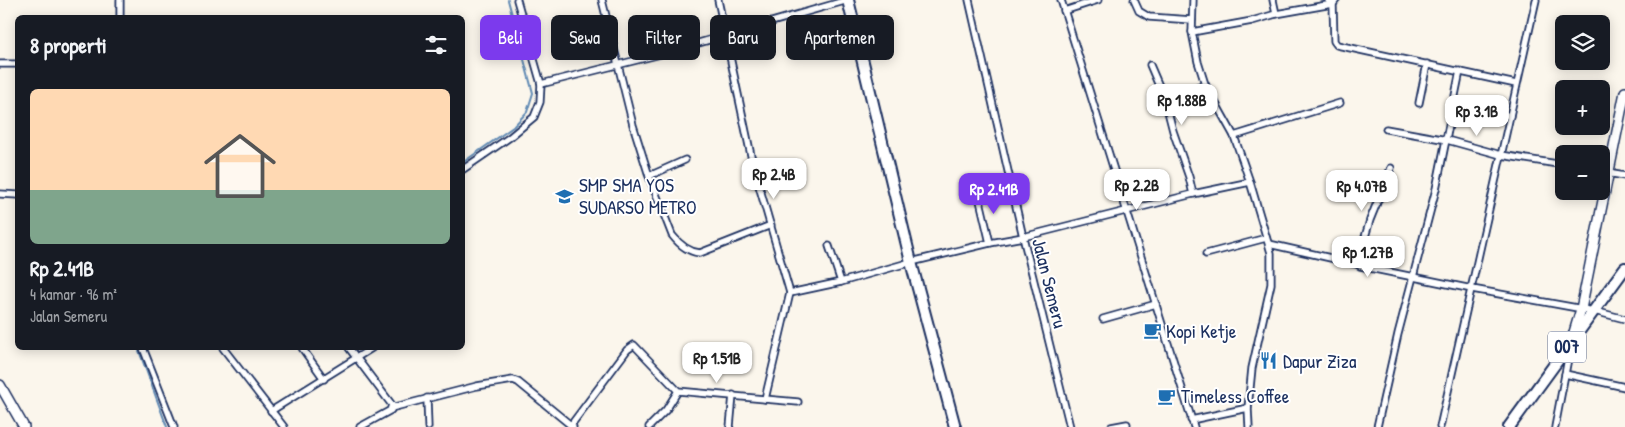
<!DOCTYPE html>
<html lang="id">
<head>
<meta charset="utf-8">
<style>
  body { margin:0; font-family:"Patrick Hand",sans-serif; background:#242831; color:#f1f3f6; height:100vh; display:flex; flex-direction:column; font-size:19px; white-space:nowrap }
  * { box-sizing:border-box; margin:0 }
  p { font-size:16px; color:#9ea1a6 }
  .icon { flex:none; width:28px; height:28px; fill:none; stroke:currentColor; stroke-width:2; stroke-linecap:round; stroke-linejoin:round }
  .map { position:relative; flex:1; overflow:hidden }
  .drawer { position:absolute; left:15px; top:15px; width:450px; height:335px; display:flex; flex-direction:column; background:#171b24; border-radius:8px; box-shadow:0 2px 12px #0003 }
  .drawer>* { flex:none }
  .guide { position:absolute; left:480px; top:15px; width:475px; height:45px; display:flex; gap:10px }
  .tools { position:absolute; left:1555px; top:15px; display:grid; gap:10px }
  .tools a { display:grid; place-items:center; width:55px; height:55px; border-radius:8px; background:#171b24; box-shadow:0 2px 12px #0003; font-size:25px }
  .price { position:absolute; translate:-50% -42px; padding:0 11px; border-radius:10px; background:#fff; color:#222; font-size:16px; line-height:32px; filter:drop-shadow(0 1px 2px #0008) }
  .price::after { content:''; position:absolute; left:50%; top:30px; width:15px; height:11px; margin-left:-8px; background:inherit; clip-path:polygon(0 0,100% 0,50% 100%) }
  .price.active { background:#7c3aed; color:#fff }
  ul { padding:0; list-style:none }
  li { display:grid; align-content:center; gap:10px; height:265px; padding:0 15px }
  li span { display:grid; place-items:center; height:155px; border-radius:8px; color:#555 }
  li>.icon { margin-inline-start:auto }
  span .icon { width:90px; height:90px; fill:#fffc; stroke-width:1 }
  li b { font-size:21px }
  h2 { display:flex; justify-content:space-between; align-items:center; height:60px; padding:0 15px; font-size:21px }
  .pill { padding:0 18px; border-radius:8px; background:#171b24; box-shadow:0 2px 12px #0003; font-size:18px; line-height:45px }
  .pill.active { background:#7c3aed; color:#fff }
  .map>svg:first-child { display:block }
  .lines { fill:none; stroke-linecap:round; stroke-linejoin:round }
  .stream { stroke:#618ab4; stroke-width:2 }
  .minor-casing { stroke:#1b2f5e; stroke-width:9 }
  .secondary-casing { stroke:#1b2f5e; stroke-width:12 }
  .primary-casing { stroke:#1b2f5e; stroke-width:14 }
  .trunk-casing { stroke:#1b2f5e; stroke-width:14 }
  .minor { stroke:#fff; stroke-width:5.5 }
  .secondary { stroke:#fff; stroke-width:9 }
  .primary { stroke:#fff; stroke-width:10 }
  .trunk { stroke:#fff; stroke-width:10 }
  .labels { text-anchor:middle; stroke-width:4; stroke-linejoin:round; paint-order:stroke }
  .shield { fill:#fff; stroke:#5f6d8e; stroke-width:1 }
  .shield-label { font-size:18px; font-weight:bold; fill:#1b2f5e }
  .poi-label { font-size:19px; fill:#1b2f5e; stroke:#fff; text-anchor:start }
  .street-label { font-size:19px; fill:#1b2f5e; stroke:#fff }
</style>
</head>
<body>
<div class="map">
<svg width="1625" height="427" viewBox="0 0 1625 427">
  <rect width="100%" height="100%" fill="#fbf6ec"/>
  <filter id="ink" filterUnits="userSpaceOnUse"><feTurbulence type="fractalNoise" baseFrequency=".02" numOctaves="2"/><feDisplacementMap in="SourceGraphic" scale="10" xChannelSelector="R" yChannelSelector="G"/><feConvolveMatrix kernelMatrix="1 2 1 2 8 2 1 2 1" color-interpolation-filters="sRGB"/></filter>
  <g filter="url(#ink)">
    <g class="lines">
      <g class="stream">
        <polyline points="462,163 513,127 527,112 533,93 508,0"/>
        <polyline points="138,348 167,427"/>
      </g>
      <defs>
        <g id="minor">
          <path d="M602 0 633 125 649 176 672 235C679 244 688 252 700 253L771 225"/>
          <polyline points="718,0 753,165 790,293 765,399"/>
          <polyline points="969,0 1023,237 1070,427"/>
          <polyline points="1061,0 1194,427"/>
          <polyline points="1134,0 1139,11 1149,17 1192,20"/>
          <polyline points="1193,0 1192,32 1198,62 1205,84 1234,136 1250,182 1271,253 1271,284 1252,368 1248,408 1249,427"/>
          <polyline points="1273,0 1276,14"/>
          <polyline points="1328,0 1333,4 1334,41 1337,45 1516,84"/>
          <polyline points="1064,11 1098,0"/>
          <polyline points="120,18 120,0"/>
          <polyline points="1192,32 1252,21 1276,14 1321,6 1333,4 1336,0"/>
          <polyline points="0,64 18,64"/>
          <polyline points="1150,65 1165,100 1173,131 1189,177 1193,194"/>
          <polyline points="541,84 657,55 848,0"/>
          <polyline points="1165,100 1205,84"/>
          <polyline points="1419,103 1427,64"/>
          <polyline points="1474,108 1510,116"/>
          <polyline points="1386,129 1447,140 1501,155 1564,165"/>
          <polyline points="1234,136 1340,103"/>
          <polyline points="462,170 510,137 534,117 540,102 541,84 517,0"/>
          <polyline points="1601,172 1625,176"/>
          <polyline points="649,176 685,160"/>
          <polyline points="978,192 990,243"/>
          <polyline points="0,194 18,195"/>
          <polyline points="1269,244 1357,264 1360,266 1472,289 1594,311 1625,319"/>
          <polyline points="829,246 841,282"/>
          <polyline points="1206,254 1266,238"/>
          <polyline points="1357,264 1370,220 1391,168"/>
          <polyline points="790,293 841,282 911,262 990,243 1023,237 1193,194 1250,182"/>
          <polyline points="1103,319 1156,304"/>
          <polyline points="143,348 174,427"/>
          <polyline points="223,348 284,427"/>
          <polyline points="302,348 324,379"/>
          <polyline points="349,348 392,405 391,410 360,427"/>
          <polyline points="1565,374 1625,387"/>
          <polyline points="427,398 428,427"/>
          <polyline points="391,408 477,386 513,380 518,382 573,427"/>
          <polyline points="271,411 372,348"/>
          <polyline points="1191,420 1248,408"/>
          <polyline points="571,425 627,350 634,345 678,391 798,402"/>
          <polyline points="649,427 666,410 678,391"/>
          <polyline points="730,427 733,395"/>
          <polyline points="1111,427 1127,424"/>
          <polyline points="1377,427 1398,334 1436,189 1460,71"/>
          <polyline points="1440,427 1536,0"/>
          <polyline points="1555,427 1570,348"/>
        </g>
        <g id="secondary">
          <polyline points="1572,339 1581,309 1625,92"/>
          <polyline points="0,385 24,427"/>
        </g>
        <polyline id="primary" points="1509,427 1625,268"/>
        <polyline id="trunk" points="848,0 911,262 955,427"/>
      </defs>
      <use href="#minor" class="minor-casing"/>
      <use href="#secondary" class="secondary-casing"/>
      <use href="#primary" class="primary-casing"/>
      <use href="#trunk" class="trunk-casing"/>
      <use href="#minor" class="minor"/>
      <use href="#secondary" class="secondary"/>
      <use href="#primary" class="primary"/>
      <use href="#trunk" class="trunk"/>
    </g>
  </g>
  <defs>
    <symbol id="school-bare" viewBox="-9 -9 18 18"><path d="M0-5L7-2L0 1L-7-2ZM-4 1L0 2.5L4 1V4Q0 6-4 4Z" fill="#1f6fb2" stroke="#fff" stroke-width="2.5" paint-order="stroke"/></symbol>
    <symbol id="cafe-bare" viewBox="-9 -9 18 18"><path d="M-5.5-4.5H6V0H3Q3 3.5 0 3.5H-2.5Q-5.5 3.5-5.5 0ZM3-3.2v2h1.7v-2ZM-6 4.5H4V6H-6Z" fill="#1f6fb2" stroke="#fff" stroke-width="2.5" paint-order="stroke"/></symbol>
    <symbol id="restaurant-bare" viewBox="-9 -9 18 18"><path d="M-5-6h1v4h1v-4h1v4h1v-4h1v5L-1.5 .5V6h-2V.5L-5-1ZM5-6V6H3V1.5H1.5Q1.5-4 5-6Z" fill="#1f6fb2" stroke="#fff" stroke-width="2.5" paint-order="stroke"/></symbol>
  </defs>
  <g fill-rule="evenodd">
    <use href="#school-bare" x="552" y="184" width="25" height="25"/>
    <use href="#cafe-bare" x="1140" y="318" width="25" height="25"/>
    <use href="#restaurant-bare" x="1256" y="348" width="25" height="25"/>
    <use href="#cafe-bare" x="1154" y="384" width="25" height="25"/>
  </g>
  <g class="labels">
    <rect class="shield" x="1548" y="331.5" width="38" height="31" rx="4"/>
    <g class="shield-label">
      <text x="1567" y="353">007</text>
    </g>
    <g class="poi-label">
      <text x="579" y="192">SMP SMA YOS<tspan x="579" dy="22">SUDARSO METRO</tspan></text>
      <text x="1166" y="338">Kopi Ketje</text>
      <text x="1283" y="368">Dapur Ziza</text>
      <text x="1181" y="403">Timeless Coffee</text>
    </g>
    <g class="street-label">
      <text transform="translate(1050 283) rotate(76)" y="7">Jalan Semeru</text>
    </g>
  </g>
</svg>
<div class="tools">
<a><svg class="icon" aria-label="layers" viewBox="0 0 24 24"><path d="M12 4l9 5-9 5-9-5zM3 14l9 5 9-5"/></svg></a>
<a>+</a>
<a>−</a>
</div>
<b class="price" style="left:1182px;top:126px">Rp 1.88B</b>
<b class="price" style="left:1477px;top:137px">Rp 3.1B</b>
<b class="price" style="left:774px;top:200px">Rp 2.4B</b>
<b class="price" style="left:1137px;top:211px">Rp 2.2B</b>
<b class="price" style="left:1362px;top:212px">Rp 4.07B</b>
<b class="price active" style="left:994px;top:215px">Rp 2.41B</b>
<b class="price" style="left:1368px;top:278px">Rp 1.27B</b>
<b class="price" style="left:717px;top:384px">Rp 1.51B</b>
<div class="guide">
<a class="pill active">Beli</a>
<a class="pill">Sewa</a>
<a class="pill">Filter</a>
<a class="pill">Baru</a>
<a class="pill">Apartemen</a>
</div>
<section class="drawer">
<h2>8 properti<svg class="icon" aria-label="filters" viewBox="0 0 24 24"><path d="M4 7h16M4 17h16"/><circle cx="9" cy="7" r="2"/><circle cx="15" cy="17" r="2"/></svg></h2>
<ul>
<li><span style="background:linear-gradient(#ffd9b3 65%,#7fa58c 0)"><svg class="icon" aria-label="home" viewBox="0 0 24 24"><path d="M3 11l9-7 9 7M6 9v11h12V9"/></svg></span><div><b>Rp 2.41B</b><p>4 kamar · 96 m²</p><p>Jalan Semeru</p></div></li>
</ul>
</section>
</div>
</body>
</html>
